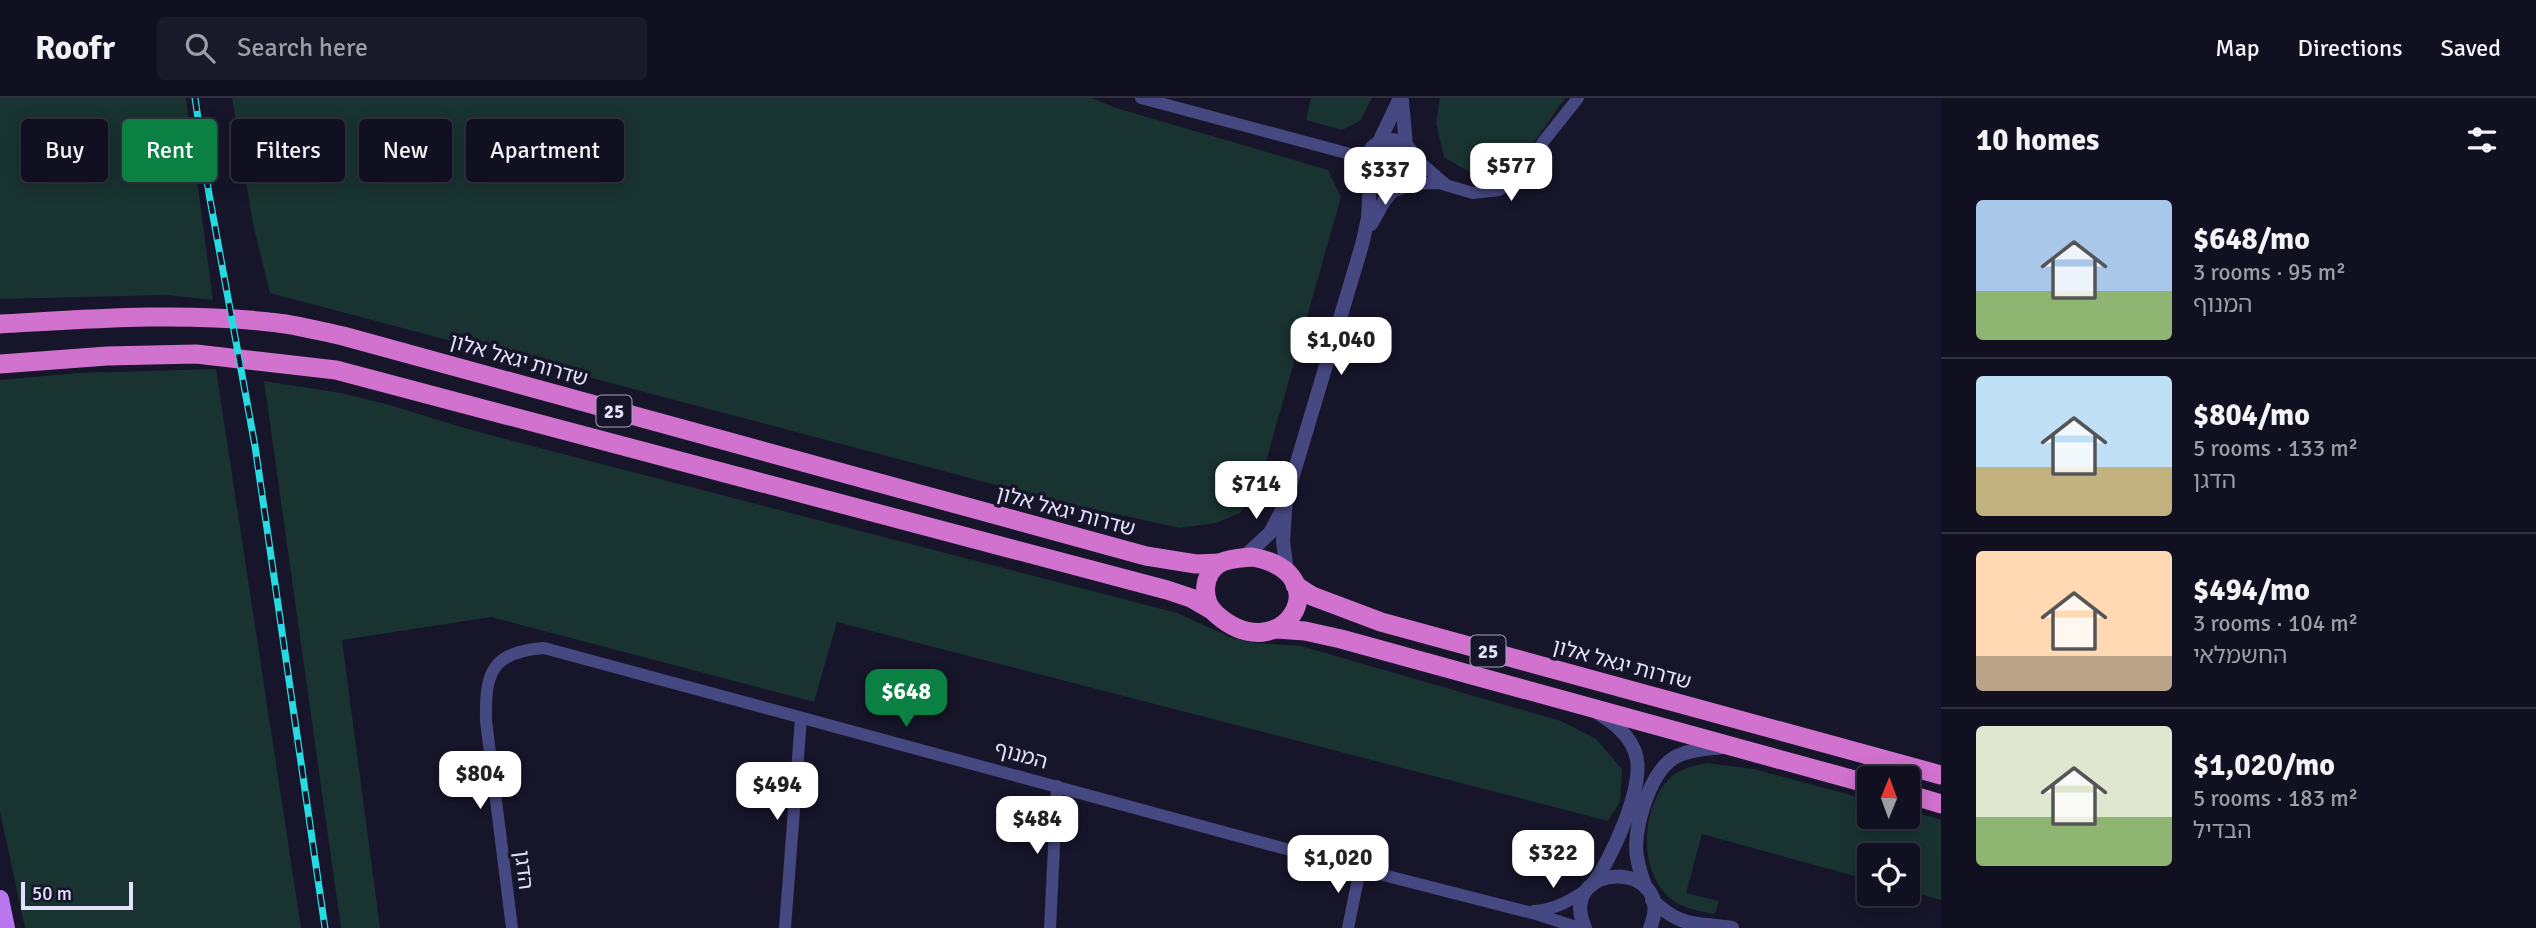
<!DOCTYPE html>
<html lang="en">
<head>
<meta charset="utf-8">
<style>
  body { margin:0; font-family:Signika,"Noto Sans Hebrew",sans-serif; background:#1a1929; color:#f1f3f6; height:100vh; display:flex; flex-direction:column; font-size:26px; white-space:nowrap }
  * { box-sizing:border-box; margin:0 }
  p { font-size:23px; color:#9c9da5 }
  .icon { flex:none; width:38px; height:38px; fill:none; stroke:currentColor; stroke-width:2; stroke-linecap:round; stroke-linejoin:round }
  .map { position:relative; flex:1; overflow:hidden }
  .panel { display:flex; flex-direction:column; background:#111020; width:595px }
  .panel>* { flex:none }
  .guide { position:absolute; left:21px; top:21px; width:665px; height:63px; display:flex; gap:14px }
  .needle { width:46px; rotate:1deg }
  .tools { position:absolute; left:1857px; top:668px; display:grid; gap:14px }
  .tools a { display:grid; place-items:center; width:63px; height:63px; border-radius:7px; background:#111020; box-shadow:0 4px 18px #0003,0 0 0 2px #30303e; font-size:35px }
  .scale { position:absolute; left:21px; bottom:18px; width:112px; box-sizing:border-box; padding-left:7px; border:4px solid #e3e1fb; border-top:0; font-size:19px; line-height:24px; white-space:nowrap; color:#e3e1fb; -webkit-text-stroke:5px #17152a; paint-order:stroke }
  .price { position:absolute; translate:-50% -60px; padding:0 16px; border-radius:14px; background:#fff; color:#222; font-size:23px; line-height:46px; filter:drop-shadow(0 2px 4px #0008) }
  .price::after { content:''; position:absolute; left:50%; top:42px; width:21px; height:16px; margin-left:-10px; background:inherit; clip-path:polygon(0 0,100% 0,50% 100%) }
  .price.on { background:#0b8043; color:#fff }
  ul { padding:0; list-style:none }
  li { display:flex; align-items:center; gap:21px; height:175px; padding:0 35px }
  li+li { border-top:2px solid #30303e }
  li span { display:grid; place-items:center; flex:none; width:196px; height:140px; border-radius:7px; color:#555 }
  li>.icon { margin-inline-start:auto }
  span .icon { width:84px; height:84px; fill:#fffc; stroke-width:1 }
  li b { font-size:30px }
  h2 { display:flex; justify-content:space-between; align-items:center; height:84px; padding:0 35px; font-size:30px }
  .tag { padding:0 24px; border-radius:7px; background:#111020; box-shadow:0 4px 18px #0003,0 0 0 2px #30303e; font-size:24px; line-height:63px }
  .tag.on { background:#0b8043; color:#fff }
  header { display:flex; align-items:center; gap:42px; box-sizing:border-box; height:98px; padding:0 35px; background:#111020; border-bottom:2px solid #30303e }
  header strong { font-size:33px }
  nav { display:flex; gap:38px; margin-inline-start:auto; font-size:24px }
  .search { width:490px; height:63px; background:#1a1929; display:flex; align-items:center; gap:18px; box-sizing:border-box; padding:0 24px; border-radius:7px; color:#9c9da5; font-size:26px }
  main { display:flex; flex:1; min-height:0 }
  .map>svg:first-child { display:block }
  .green { fill:#193330 }
  .lines { fill:none; stroke-linecap:round; stroke-linejoin:round }
  .minor { stroke:#464882; stroke-width:12 }
  .tertiary { stroke:#464882; stroke-width:14 }
  .primary { stroke:#b977ed; stroke-width:18 }
  .trunk { stroke:#d272cf; stroke-width:19 }
  .rail-casing { stroke:#26dbe2; stroke-width:7 }
  .rail { stroke:#17152a; stroke-width:4.5; stroke-dasharray:13; stroke-linecap:butt }
  .labels { text-anchor:middle; stroke-width:7; stroke-linejoin:round; paint-order:stroke }
  .shield { fill:#17152a; stroke:#a6a4bc; stroke-width:2 }
  .shield-label { font-size:19px; font-weight:bold; fill:#e3e1fb }
  .street-label { font-size:21px; fill:#e3e1fb; stroke:#17152a }
</style>
</head>
<body>
<header>
<strong>Roofr</strong>
<div class="search"><svg class="icon" aria-label="search" viewBox="0 0 24 24"><circle cx="10" cy="10" r="6"/><path d="M15 15l6 6"/></svg>Search here</div>
<nav><a>Map</a><a>Directions</a><a>Saved</a></nav>
</header>
<main>
<div class="map">
<svg width="1941" height="830" viewBox="0 0 1941 830">
  <rect width="100%" height="100%" fill="#17152a"/>
  <g class="green">
    <polygon points="0,0 186,0 213,202 167,197 0,201"/>
    <polygon points="232,0 1092,0 1116,10 1328,72 1341,99 1259,388 1240,415 1216,425 1180,430 1061,404 270,195 253,126"/>
    <polygon points="1311,0 1372,0 1360,23 1342,32 1306,22"/>
    <polygon points="1440,0 1565,0 1516,70 1497,86 1464,71 1444,59 1436,25"/>
    <polygon points="216,271 301,830 25,830 0,714 0,282 78,275"/>
    <polygon points="264,283 341,295 386,306 478,334 1177,515 1232,540 1255,545 1301,548 1561,623 1596,641 1622,671 1620,704 1608,723 837,524 814,604 491,519 342,542 380,830 341,830"/>
    <path d="M1707 665 1754 671 1869 702V719H1908V712L1941 722V802L1908 793V758H1869V782L1702 736 1686 795 1719 803 1715 816C1699 813 1683 811 1670 800 1637 772 1641 706 1672 678 1682 670 1695 667 1707 665Z"/>
  </g>
  <g class="lines">
    <g class="minor">
      <polyline points="1141,0 1365,60"/>
      <polyline points="1414,59 1444,85"/>
      <polyline points="1407,86 1439,85 1473,95 1499,92 1519,81 1543,44 1578,0"/>
      <path d="M1534 813C1555 812 1571 802 1588 791"/>
      <path d="M512 830 486 623C485 575 491 554 544 550L1360 771 1536 816 1579 830"/>
      <polyline points="785,830 801,620"/>
      <polyline points="1050,830 1057,688"/>
      <polyline points="1348,830 1360,771"/>
    </g>
    <g class="tertiary">
      <polyline points="1402,3 1406,47"/>
      <circle cx="1390" cy="67" r="25"/>
      <polyline points="1379,44 1400,0"/>
      <polyline points="1371,126 1384,103 1393,92"/>
      <polyline points="1243,460 1270,435 1282,412"/>
      <polyline points="1287,474 1283,443 1286,401 1362,147 1368,120 1370,83"/>
      <path d="M1592 787C1611 762 1647 685 1635 654 1629 637 1613 624 1598 615"/>
      <path d="M1646 790C1641 777 1636 763 1636 748 1637 722 1651 671 1677 658 1692 651 1708 651 1724 649"/>
      <path d="M1652 802C1682 830 1693 824 1732 830"/>
      <path d="M1585 830C1555 762 1679 761 1650 830"/>
    </g>
    <polyline class="primary" points="0,801 6,830"/>
    <g class="trunk">
      <path d="M0 226C90 221 180 214 269 224 294 226 319 233 343 238L1146 458 1196 466 1220 465"/>
      <polyline points="0,266 107,258 196,256 336,272 1167,492 1191,500 1210,511"/>
      <path d="M1252 459C1343 475 1282 575 1216 516 1201 503 1202 476 1220 465 1230 460 1242 460 1252 459Z"/>
      <polyline points="1295,487 1312,498 1381,524 1941,677"/>
      <polyline points="1277,531 1305,533 1341,541 1869,686"/>
      <polyline points="1908,696 1941,706"/>
    </g>
    <defs>
      <polyline id="rail" points="195,0 209,96 255,348 325,830"/>
    </defs>
    <use href="#rail" class="rail-casing"/>
    <use href="#rail" class="rail"/>
  </g>
  <g class="labels">
    <g class="shield">
      <rect x="596.5" y="297.5" width="35" height="31" rx="5"/>
      <rect x="1470.5" y="537.5" width="35" height="31" rx="5"/>
    </g>
    <g class="shield-label">
      <text x="614" y="320">25</text>
      <text x="1488" y="560">25</text>
    </g>
    <g class="street-label">
      <text transform="translate(519 262) rotate(16)" y="7">שדרות יגאל אלון</text>
      <text transform="translate(1066 413) rotate(15)" y="7">שדרות יגאל אלון</text>
      <text transform="translate(1622 566) rotate(15)" y="7">שדרות יגאל אלון</text>
      <text transform="translate(1021 657) rotate(15)" y="7">המנוף</text>
      <text transform="translate(524 772) rotate(83)" y="7">הדגן</text>
    </g>
  </g>
</svg>
<div class="tools">
<a><svg class="needle" viewBox="-14 -14 28 28"><path d="M0-13l5 13h-10z" fill="#e53935"/><path d="M0 13l5-13h-10z" fill="#9c9da5"/></svg></a>
<a><svg class="icon" aria-label="locate" viewBox="0 0 24 24"><circle cx="12" cy="12" r="6"/><path d="M12 2v4M12 18v4M2 12h4M18 12h4"/></svg></a>
</div>
<div class="scale">50 m</div>
<b class="price" style="left:1511px;top:105px">$577</b>
<b class="price" style="left:1385px;top:109px">$337</b>
<b class="price" style="left:1341px;top:279px">$1,040</b>
<b class="price" style="left:1256px;top:423px">$714</b>
<b class="price on" style="left:906px;top:631px">$648</b>
<b class="price" style="left:480px;top:713px">$804</b>
<b class="price" style="left:777px;top:724px">$494</b>
<b class="price" style="left:1037px;top:758px">$484</b>
<b class="price" style="left:1553px;top:792px">$322</b>
<b class="price" style="left:1338px;top:797px">$1,020</b>
<div class="guide">
<a class="tag">Buy</a>
<a class="tag on">Rent</a>
<a class="tag">Filters</a>
<a class="tag">New</a>
<a class="tag">Apartment</a>
</div>
</div>
<section class="panel">
<h2>10 homes<svg class="icon" aria-label="filters" viewBox="0 0 24 24"><path d="M4 7h16M4 17h16"/><circle cx="9" cy="7" r="2"/><circle cx="15" cy="17" r="2"/></svg></h2>
<ul>
<li><span style="background:linear-gradient(#a9c7e8 65%,#8fb573 0)"><svg class="icon" aria-label="home" viewBox="0 0 24 24"><path d="M3 11l9-7 9 7M6 9v11h12V9"/></svg></span><div><b>$648/mo</b><p>3 rooms · 95 m²</p><p>המנוף</p></div></li>
<li><span style="background:linear-gradient(#bfe0f5 65%,#c2b280 0)"><svg class="icon" aria-label="home" viewBox="0 0 24 24"><path d="M3 11l9-7 9 7M6 9v11h12V9"/></svg></span><div><b>$804/mo</b><p>5 rooms · 133 m²</p><p>הדגן</p></div></li>
<li><span style="background:linear-gradient(#ffd9b3 75%,#b9a48a 0)"><svg class="icon" aria-label="home" viewBox="0 0 24 24"><path d="M3 11l9-7 9 7M6 9v11h12V9"/></svg></span><div><b>$494/mo</b><p>3 rooms · 104 m²</p><p>החשמלאי</p></div></li>
<li><span style="background:linear-gradient(#dfe7d0 65%,#8fb573 0)"><svg class="icon" aria-label="home" viewBox="0 0 24 24"><path d="M3 11l9-7 9 7M6 9v11h12V9"/></svg></span><div><b>$1,020/mo</b><p>5 rooms · 183 m²</p><p>הבדיל</p></div></li>
</ul>
</section>
</main>
</body>
</html>
